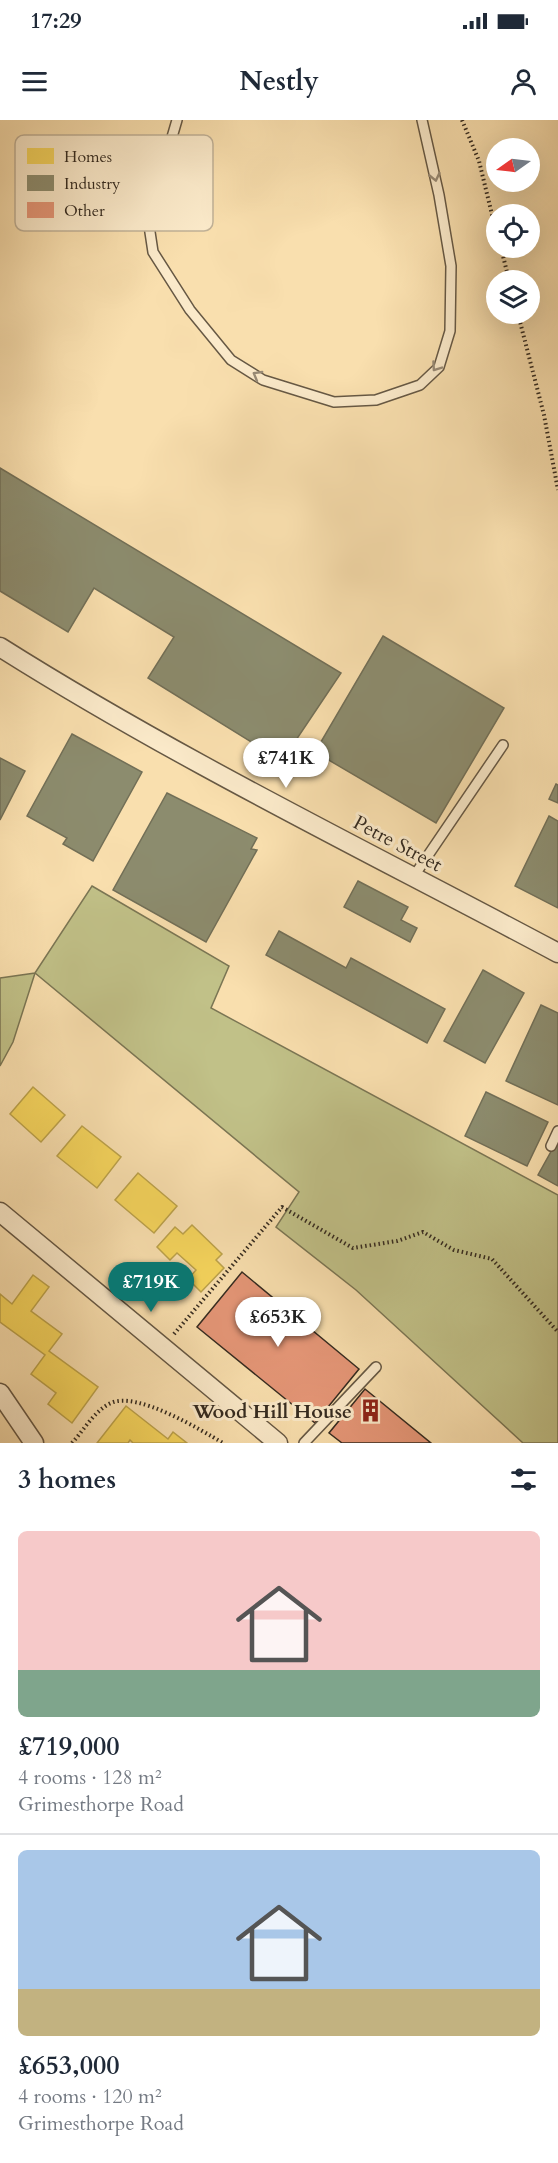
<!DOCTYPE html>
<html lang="en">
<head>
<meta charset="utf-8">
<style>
  body { margin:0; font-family:Cardo,serif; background:#f2f2f3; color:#1f2937; height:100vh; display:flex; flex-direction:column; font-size:22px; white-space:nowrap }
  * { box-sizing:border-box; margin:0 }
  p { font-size:20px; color:#747a83 }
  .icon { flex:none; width:33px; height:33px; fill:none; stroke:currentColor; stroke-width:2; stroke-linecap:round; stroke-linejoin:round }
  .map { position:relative; height:1323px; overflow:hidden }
  .details { display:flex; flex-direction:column; background:#fff; flex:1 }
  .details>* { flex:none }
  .needle { width:39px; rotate:256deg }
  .controls { position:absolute; left:486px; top:18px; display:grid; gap:12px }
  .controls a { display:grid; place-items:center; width:54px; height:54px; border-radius:50%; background:#fff; box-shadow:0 6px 24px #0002; font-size:30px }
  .price { position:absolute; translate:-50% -51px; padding:0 14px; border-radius:21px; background:#fff; color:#222; font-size:20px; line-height:39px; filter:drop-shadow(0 2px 3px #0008) }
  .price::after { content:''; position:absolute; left:50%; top:36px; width:18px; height:14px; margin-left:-9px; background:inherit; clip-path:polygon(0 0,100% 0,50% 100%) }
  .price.current { background:#0f766e; color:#fff }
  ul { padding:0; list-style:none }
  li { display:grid; align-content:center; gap:12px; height:318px; padding:0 18px }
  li+li { border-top:2px solid #e0e1e3 }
  li span { display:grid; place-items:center; height:186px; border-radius:9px; color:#555 }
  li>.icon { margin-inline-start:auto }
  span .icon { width:108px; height:108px; fill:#fffc; stroke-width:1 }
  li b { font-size:26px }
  h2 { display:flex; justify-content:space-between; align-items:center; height:72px; padding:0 18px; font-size:26px }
  .status { display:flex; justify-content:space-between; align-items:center; height:42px; padding:0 30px; background:#fff; direction:ltr }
  .status svg { height:16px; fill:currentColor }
  header { display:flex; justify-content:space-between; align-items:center; height:78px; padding:0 18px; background:#fff; font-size:27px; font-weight:700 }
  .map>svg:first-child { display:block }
  .green { fill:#c1c188; stroke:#7b7654; stroke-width:1.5 }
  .homes { fill:#f6d55c; stroke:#bca24a; stroke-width:1.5 }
  .industry { fill:#8c8c6e; stroke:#726f57; stroke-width:1.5 }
  .building { fill:#e59677; stroke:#352b20; stroke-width:1.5 }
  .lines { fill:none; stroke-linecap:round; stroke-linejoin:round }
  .lane-casing { stroke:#665844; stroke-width:12 }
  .street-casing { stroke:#665844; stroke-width:21 }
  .path { stroke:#352b20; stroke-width:4; stroke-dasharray:1.5 3; stroke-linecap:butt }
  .lane { stroke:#fbeaca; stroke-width:9 }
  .street { stroke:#fbeaca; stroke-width:18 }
  .oneway { stroke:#988a75 }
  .labels { text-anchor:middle; stroke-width:6; stroke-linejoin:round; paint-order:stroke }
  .street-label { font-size:20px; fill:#352b20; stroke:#fbeaca }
  .poi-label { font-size:20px; font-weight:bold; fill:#352b20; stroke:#fbeaca; text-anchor:end }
  .key { fill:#fbeaca; stroke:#c0b197; stroke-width:1.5 }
  .key-label { font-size:16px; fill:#352b20 }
</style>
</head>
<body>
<div class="status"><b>17:29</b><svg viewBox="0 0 49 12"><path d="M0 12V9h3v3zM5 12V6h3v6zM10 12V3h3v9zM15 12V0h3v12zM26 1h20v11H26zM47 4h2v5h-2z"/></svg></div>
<header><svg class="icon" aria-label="menu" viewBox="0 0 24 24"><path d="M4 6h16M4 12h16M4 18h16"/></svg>Nestly<svg class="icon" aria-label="person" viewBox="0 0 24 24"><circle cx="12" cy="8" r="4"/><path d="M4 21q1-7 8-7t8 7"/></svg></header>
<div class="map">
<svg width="558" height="1323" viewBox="0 0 558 1323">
  <rect width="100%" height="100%" fill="#f9dfae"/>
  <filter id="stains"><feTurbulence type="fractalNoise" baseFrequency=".00333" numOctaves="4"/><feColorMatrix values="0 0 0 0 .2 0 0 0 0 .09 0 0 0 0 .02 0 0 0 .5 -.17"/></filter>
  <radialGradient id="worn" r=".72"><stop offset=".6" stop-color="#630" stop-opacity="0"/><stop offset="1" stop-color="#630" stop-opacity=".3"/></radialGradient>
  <polygon class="green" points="92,766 229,846 211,888 558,1075 558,1323 523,1323 356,1170 276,1107 299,1072 35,853 13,922 0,946 0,858 35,853"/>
  <g class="homes">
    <polygon points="33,967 65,995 41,1022 10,994"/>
    <polygon points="82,1006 121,1037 97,1068 57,1036"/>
    <polygon points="138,1053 177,1086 154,1113 115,1080"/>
    <polygon points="192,1105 222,1134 216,1140 224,1148 201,1172 188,1159 196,1150 177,1133 170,1140 157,1127 175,1107 183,1114"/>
    <polygon points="33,1155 49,1167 31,1191 62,1214 49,1231 98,1267 72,1303 48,1284 56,1273 31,1254 45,1235 0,1202 0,1174 12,1184"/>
    <polygon points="126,1286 168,1319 173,1312 187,1323 133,1323 130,1320 128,1323 97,1323"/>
  </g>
  <g class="industry">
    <polygon points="0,348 341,553 282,641 148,558 174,517 94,468 68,512 0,471"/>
    <polygon points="383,516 504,588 436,703 315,632"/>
    <polygon points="72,614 142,652 93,741 63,724 67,718 27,696"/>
    <polygon points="0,638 25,651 0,700"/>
    <polygon points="556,664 558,665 558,683 549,679"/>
    <polygon points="167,673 257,718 251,729 257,730 206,822 113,770"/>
    <polygon points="549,696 558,701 558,788 515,766"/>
    <polygon points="358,761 408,787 401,800 417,808 410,822 344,787"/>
    <polygon points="279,811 346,848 351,838 445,889 427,923 266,835"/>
    <polygon points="483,850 524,873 485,943 444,921"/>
    <polygon points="541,885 558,893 558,985 506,961"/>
    <polygon points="486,972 548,1002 527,1046 465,1016"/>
    <polygon points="558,1019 558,1066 538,1055"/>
  </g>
  <g class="building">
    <polygon points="242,1152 359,1249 315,1303 197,1207"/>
    <polygon points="365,1269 431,1323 342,1323 329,1313"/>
  </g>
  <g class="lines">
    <defs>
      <g id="lane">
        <polyline points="177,0 148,99 153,132 190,190 231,240 263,260 334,282 376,280 420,265 439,247 450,211 451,146 439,75 422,0"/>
        <polyline points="414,756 503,625"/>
        <polyline points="551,1026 558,1011"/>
        <polyline points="304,1323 376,1247"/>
      </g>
      <g id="street">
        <path d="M0 527C179 640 371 733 558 833"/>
        <polyline points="0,1092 278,1323"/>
        <polyline points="0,1273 34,1323"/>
      </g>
    </defs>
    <use href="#lane" class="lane-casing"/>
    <use href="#street" class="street-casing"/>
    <g class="path">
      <polyline points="462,0 479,41 496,111"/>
      <polyline points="501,128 509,160"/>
      <polyline points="518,194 544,295 558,370"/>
      <polyline points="174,1214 282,1087 353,1128 397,1121 423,1112 454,1130 492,1139 558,1212"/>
      <path d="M72 1323C84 1310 95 1290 111 1283 137 1271 201 1310 223 1323"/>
    </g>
    <use href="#lane" class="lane"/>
    <use href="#street" class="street"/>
  </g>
  <defs><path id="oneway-chevron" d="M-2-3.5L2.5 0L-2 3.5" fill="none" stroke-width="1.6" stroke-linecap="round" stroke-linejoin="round" transform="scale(1.5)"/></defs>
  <g class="oneway">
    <use href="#oneway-chevron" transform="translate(435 57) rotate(77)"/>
    <use href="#oneway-chevron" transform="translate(436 247) rotate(125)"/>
    <use href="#oneway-chevron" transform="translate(257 255) rotate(-150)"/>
  </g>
  <defs>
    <symbol id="building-bare" viewBox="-9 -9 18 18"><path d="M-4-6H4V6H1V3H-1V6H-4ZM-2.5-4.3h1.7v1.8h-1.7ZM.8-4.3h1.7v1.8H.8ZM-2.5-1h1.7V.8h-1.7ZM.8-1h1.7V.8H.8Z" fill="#8f2418" stroke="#fbeaca" stroke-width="2.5" paint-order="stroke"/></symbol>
  </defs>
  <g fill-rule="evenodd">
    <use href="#building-bare" x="354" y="1274" width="33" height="33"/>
  </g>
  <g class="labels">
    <g class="street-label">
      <text transform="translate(398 723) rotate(28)" y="7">Petre Street</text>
    </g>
    <g class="poi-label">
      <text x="352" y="1298">Wood Hill House</text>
    </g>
  </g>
  <rect x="15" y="15" width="198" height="96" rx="9" class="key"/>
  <rect x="27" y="28" width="27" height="16" fill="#f6d55c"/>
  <rect x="27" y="55" width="27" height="16" fill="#8c8c6e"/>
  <rect x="27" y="82" width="27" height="16" fill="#e59677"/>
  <g class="key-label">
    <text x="64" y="42">Homes</text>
    <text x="64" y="69">Industry</text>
    <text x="64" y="96">Other</text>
  </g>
  <rect width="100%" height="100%" filter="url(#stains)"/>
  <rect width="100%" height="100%" fill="url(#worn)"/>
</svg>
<div class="controls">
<a><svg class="needle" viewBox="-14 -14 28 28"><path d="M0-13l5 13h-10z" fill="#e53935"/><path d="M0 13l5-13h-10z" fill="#747a83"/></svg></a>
<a><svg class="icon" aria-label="locate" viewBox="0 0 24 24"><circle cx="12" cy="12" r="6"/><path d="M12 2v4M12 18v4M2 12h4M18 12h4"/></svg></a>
<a><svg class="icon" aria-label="layers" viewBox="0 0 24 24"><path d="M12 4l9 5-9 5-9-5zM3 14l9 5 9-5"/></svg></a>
</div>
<b class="price" style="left:286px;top:669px">£741K</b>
<b class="price current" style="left:151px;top:1193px">£719K</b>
<b class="price" style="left:278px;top:1228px">£653K</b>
</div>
<section class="details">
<h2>3 homes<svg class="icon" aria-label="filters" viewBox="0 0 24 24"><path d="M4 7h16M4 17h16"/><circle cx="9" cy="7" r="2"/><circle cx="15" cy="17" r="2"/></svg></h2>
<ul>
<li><span style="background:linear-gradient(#f6c9c9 75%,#7fa58c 0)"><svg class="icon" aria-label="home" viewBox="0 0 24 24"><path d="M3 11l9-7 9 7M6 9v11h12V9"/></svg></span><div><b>£719,000</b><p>4 rooms · 128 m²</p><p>Grimesthorpe Road</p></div></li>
<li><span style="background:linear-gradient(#a9c7e8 75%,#c2b280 0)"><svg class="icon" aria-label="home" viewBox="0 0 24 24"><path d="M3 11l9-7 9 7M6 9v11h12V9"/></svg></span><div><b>£653,000</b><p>4 rooms · 120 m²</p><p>Grimesthorpe Road</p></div></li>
</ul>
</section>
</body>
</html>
